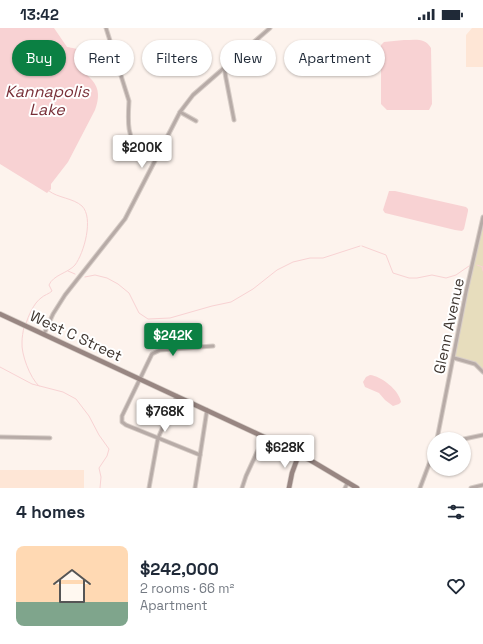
<!DOCTYPE html>
<html lang="en">
<head>
<meta charset="utf-8">
<style>
  body { margin:0; font-family:"Space Grotesk",sans-serif; background:#f2f2f3; color:#1f2937; height:100vh; display:flex; flex-direction:column; font-size:15px; white-space:nowrap }
  * { box-sizing:border-box; margin:0 }
  p { font-size:13px; color:#747a83 }
  .icon { flex:none; width:22px; height:22px; fill:none; stroke:currentColor; stroke-width:2; stroke-linecap:round; stroke-linejoin:round }
  .map { position:relative; height:460px; overflow:hidden }
  .drawer { display:flex; flex-direction:column; background:#fff; flex:1 }
  .drawer>* { flex:none }
  .guide { position:absolute; left:12px; top:12px; width:459px; height:36px; display:flex; gap:8px }
  .tools { position:absolute; left:427px; top:404px; display:grid; gap:8px }
  .tools a { display:grid; place-items:center; width:44px; height:44px; border-radius:50%; background:#fff; box-shadow:0 1px 3px #0004; font-size:20px }
  .price { position:absolute; translate:-50% -34px; padding:0 9px; border-radius:4px; background:#fff; color:#222; font-size:13px; line-height:26px; filter:drop-shadow(0 1px 2px #0008) }
  .price::after { content:''; position:absolute; left:50%; top:24px; width:12px; height:9px; margin-left:-6px; background:inherit; clip-path:polygon(0 0,100% 0,50% 100%) }
  .price.current { background:#0b8043; color:#fff }
  ul { padding:0; list-style:none }
  li { display:flex; align-items:center; gap:12px; height:100px; padding:0 16px }
  li+li { border-top:1px solid #e0e1e3 }
  li span { display:grid; place-items:center; flex:none; width:112px; height:80px; border-radius:8px; color:#555 }
  li>.icon { margin-inline-start:auto }
  span .icon { width:48px; height:48px; fill:#fffc; stroke-width:1 }
  li b { font-size:17px }
  h2 { display:flex; justify-content:space-between; align-items:center; height:48px; padding:0 16px; font-size:17px }
  .chip { padding:0 14px; border-radius:18px; background:#fff; box-shadow:0 1px 3px #0004; font-size:14px; line-height:36px }
  .chip.current { background:#0b8043; color:#fff }
  .status { display:flex; justify-content:space-between; align-items:center; height:28px; padding:0 20px; background:#fff; direction:ltr }
  .status svg { height:11px; fill:currentColor }
  .map>svg:first-child { display:block }
  .built { fill:#fee6d6 }
  .green { fill:#e7ddbd }
  .water { fill:#f8d2d3 }
  .lines { fill:none; stroke-linecap:round; stroke-linejoin:round }
  .stream { stroke:#f8d2d3; stroke-width:1 }
  .street-casing { stroke:#d7cdc7; stroke-width:5 }
  .secondary-casing { stroke:#d7cdc7; stroke-width:6 }
  .street { stroke:#b7aba7; stroke-width:3 }
  .secondary { stroke:#988682; stroke-width:4.5 }
  .labels { text-anchor:middle; stroke-width:4; stroke-linejoin:round; paint-order:stroke }
  .street-label { font-size:15px; fill:#3e352f; stroke:#fff }
  .water-label { font-size:16px; font-style:italic; fill:#782f37; stroke:#fff }
</style>
</head>
<body>
<div class="status"><b>13:42</b><svg viewBox="0 0 49 12"><path d="M0 12V9h3v3zM5 12V6h3v6zM10 12V3h3v9zM15 12V0h3v12zM26 1h20v11H26zM47 4h2v5h-2z"/></svg></div>
<div class="map">
<svg width="483" height="460" viewBox="0 0 483 460">
  <rect width="100%" height="100%" fill="#fdf3ed"/>
  <g class="built">
    <polygon points="472,0 483,0 483,39 466,39 466,7"/>
    <rect x="0" y="442" width="84" height="18"/>
  </g>
  <polygon class="green" points="483,188 483,344 475,336 454,330"/>
  <g class="water">
    <path d="M0 0H54L67 19C72 20 78 20 82 24 87 30 81 35 84 42 86 46 89 49 92 52 100 61 99 71 95 82L68 134 51 156V161L47 165 0 136Z"/>
    <path d="M404 12C414 12 425 9 431 20L432 76 429 82H387L381 76V17L384 14Z"/>
    <polygon points="389,163 395,163 466,179 468,181 468,183 464,201 462,203 455,202 385,185 383,182"/>
    <path d="M370 347C381 348 399 362 401 374L399 376 393 378 385 372 379 365 365 359 363 354 366 349Z"/>
  </g>
  <g class="lines">
    <g class="stream">
      <polyline points="362,218 386,227 393,245 409,250 417,250 432,247 446,250 456,247 469,238"/>
      <polyline points="477,237 483,239"/>
      <polyline points="482,239 483,243"/>
      <polyline points="68,243 75,246"/>
      <polyline points="85,249 95,247 107,250 118,256 129,265 139,285 148,291 170,290 212,278 231,274 253,261 277,242 293,234 310,230 323,230 360,218"/>
      <path d="M26 296C28 288 34 275 41 270 44 267 49 266 52 263L49 257C53 247 68 245 75 237 84 225 94 190 82 178 73 170 58 170 49 163"/>
      <path d="M24 299C23 304 22 309 22 314 21 326 30 350 39 358"/>
      <polyline points="0,339 32,356 63,364 76,371 89,388 99,407 109,421 107,428 99,440 101,449 100,460"/>
    </g>
    <defs>
      <g id="street">
        <path d="M106 0 129 73C128 90 126 112 141 123 145 127 151 128 155 130"/>
        <polyline points="224,40 234,92"/>
        <polyline points="180,84 196,93"/>
        <polyline points="44,306 53,286 65,267 125,191 180,84 193,67 270,0"/>
        <polyline points="454,330 475,336 483,344"/>
        <polyline points="0,409 50,410"/>
        <polyline points="437,411 466,264 483,189"/>
        <polyline points="464,411 483,407"/>
        <polyline points="200,427 126,397 122,394 122,388 152,326 160,322 213,318"/>
        <polyline points="149,460 158,410 177,368"/>
        <polyline points="195,460 207,382"/>
        <polyline points="242,460 246,448 264,409"/>
        <polyline points="345,460 348,454"/>
        <polyline points="420,460 434,423"/>
        <polyline points="471,460 483,457"/>
      </g>
      <g id="secondary">
        <polyline points="0,286 264,409 310,432 357,460"/>
        <polyline points="289,460 292,445 299,426"/>
      </g>
    </defs>
    <use href="#street" class="street-casing"/>
    <use href="#secondary" class="secondary-casing"/>
    <use href="#street" class="street"/>
    <use href="#secondary" class="secondary"/>
  </g>
  <g class="labels">
    <g class="street-label">
      <text transform="translate(449 298) rotate(-78)" y="5">Glenn Avenue</text>
      <text transform="translate(76 308) rotate(25)" y="5">West C Street</text>
    </g>
    <g class="water-label">
      <text x="47" y="69">Kannapolis<tspan x="47" dy="18">Lake</tspan></text>
    </g>
  </g>
</svg>
<div class="tools">
<a><svg class="icon" aria-label="layers" viewBox="0 0 24 24"><path d="M12 4l9 5-9 5-9-5zM3 14l9 5 9-5"/></svg></a>
</div>
<b class="price" style="left:142px;top:141px">$200K</b>
<b class="price current" style="left:173px;top:329px">$242K</b>
<b class="price" style="left:165px;top:405px">$768K</b>
<b class="price" style="left:285px;top:441px">$628K</b>
<div class="guide">
<a class="chip current">Buy</a>
<a class="chip">Rent</a>
<a class="chip">Filters</a>
<a class="chip">New</a>
<a class="chip">Apartment</a>
</div>
</div>
<section class="drawer">
<h2>4 homes<svg class="icon" aria-label="filters" viewBox="0 0 24 24"><path d="M4 7h16M4 17h16"/><circle cx="9" cy="7" r="2"/><circle cx="15" cy="17" r="2"/></svg></h2>
<ul>
<li><span style="background:linear-gradient(#ffd9b3 70%,#7fa58c 0)"><svg class="icon" aria-label="home" viewBox="0 0 24 24"><path d="M3 11l9-7 9 7M6 9v11h12V9"/></svg></span><div><b>$242,000</b><p>2 rooms · 66 m²</p><p>Apartment</p></div><svg class="icon" aria-label="heart" viewBox="0 0 24 24"><path d="M12 20l-8-8c-3-5 5-10 8-4 3-6 11-1 8 4z"/></svg></li>
</ul>
</section>
</body>
</html>
